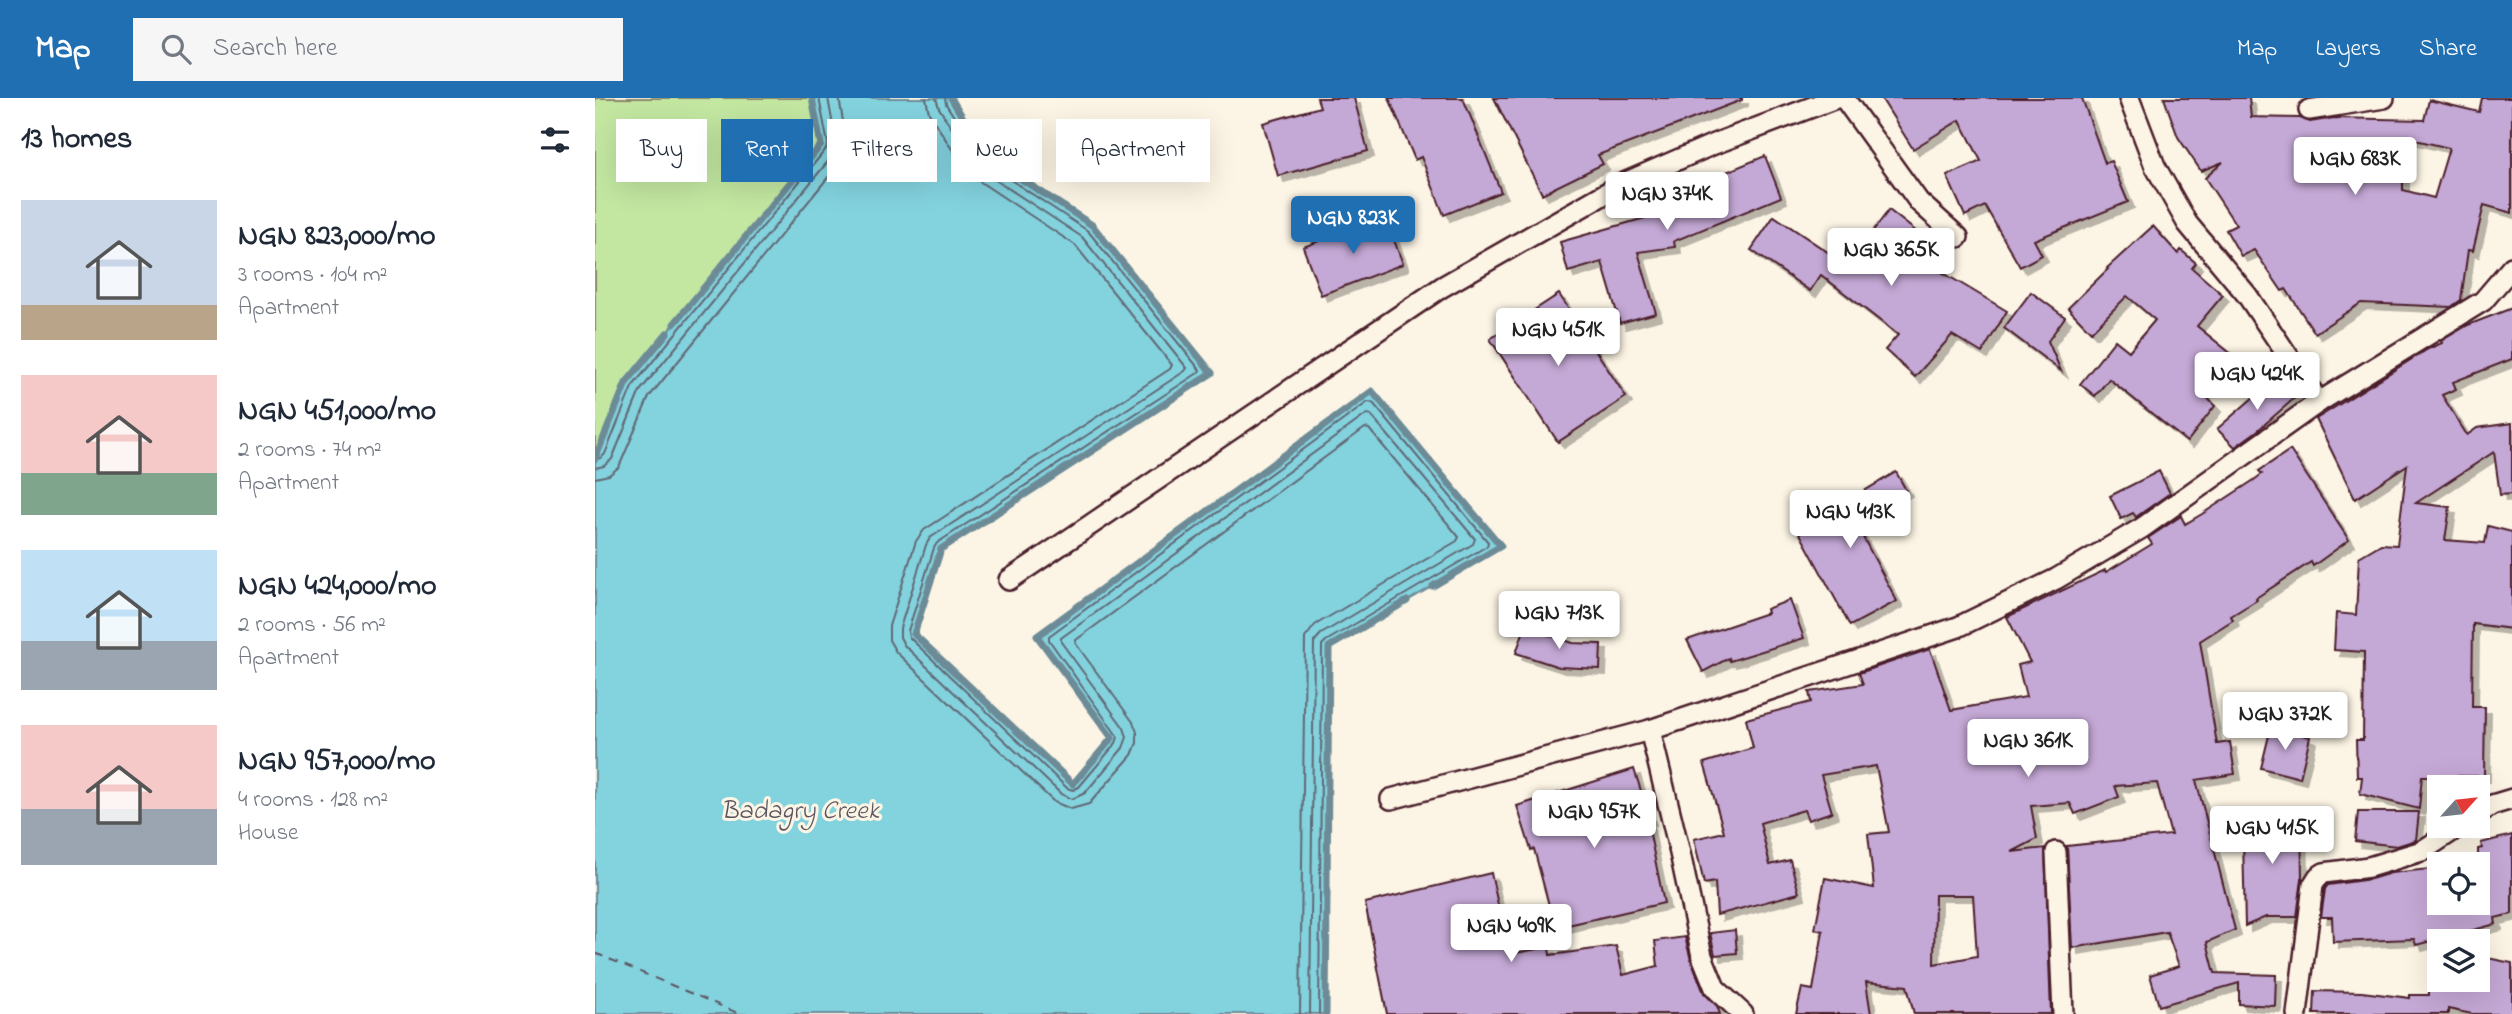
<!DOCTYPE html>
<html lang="en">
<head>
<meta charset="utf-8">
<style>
  body { margin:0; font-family:"Indie Flower",sans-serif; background:#f6f6f7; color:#1f2937; height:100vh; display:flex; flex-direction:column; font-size:26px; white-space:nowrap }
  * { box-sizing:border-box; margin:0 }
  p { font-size:23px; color:#747a83 }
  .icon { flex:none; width:38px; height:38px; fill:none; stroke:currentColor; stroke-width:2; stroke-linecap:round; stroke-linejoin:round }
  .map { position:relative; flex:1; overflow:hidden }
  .details { display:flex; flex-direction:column; background:#fff; width:595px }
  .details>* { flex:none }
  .top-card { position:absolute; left:21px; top:21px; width:665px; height:63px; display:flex; gap:14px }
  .needle { width:46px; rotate:63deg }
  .fabs { position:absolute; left:1832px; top:677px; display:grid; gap:14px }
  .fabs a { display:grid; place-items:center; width:63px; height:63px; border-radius:0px; background:#fff; box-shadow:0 7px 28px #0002; font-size:35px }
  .price { position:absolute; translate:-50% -60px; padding:0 16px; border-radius:7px; background:#fff; color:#222; font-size:23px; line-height:46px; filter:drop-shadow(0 2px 4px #0008) }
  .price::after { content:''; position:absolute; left:50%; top:42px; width:21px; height:16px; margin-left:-10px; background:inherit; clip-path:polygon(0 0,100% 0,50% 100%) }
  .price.selected { background:#1f6fb2; color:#fff }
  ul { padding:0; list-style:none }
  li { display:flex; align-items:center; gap:21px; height:175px; padding:0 21px }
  li span { display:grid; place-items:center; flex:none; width:196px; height:140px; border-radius:0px; color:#555 }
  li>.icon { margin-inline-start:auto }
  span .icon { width:84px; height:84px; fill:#fffc; stroke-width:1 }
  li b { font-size:30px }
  h2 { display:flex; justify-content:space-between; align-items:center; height:84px; padding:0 21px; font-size:30px }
  .pill { padding:0 24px; border-radius:0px; background:#fff; box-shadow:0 7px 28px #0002; font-size:24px; line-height:63px }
  .pill.selected { background:#1f6fb2; color:#fff }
  header { display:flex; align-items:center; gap:42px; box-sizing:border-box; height:98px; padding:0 35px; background:#1f6fb2; color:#fff }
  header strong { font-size:33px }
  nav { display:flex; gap:38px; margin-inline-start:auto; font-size:24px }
  .search { width:490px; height:63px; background:#f6f6f7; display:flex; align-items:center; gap:18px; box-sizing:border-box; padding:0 24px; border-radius:0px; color:#747a83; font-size:26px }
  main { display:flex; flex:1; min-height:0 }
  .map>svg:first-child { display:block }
  .green { fill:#c3e7a1; stroke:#868366; stroke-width:2 }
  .water { fill:#83d3df; stroke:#6c8b97; stroke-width:2 }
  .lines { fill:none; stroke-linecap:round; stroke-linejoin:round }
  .shore { stroke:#616773; stroke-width:2 }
  .stream { stroke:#6c8b97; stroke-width:7 }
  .ferry { stroke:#5b5561; stroke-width:2; stroke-dasharray:9 7; stroke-linecap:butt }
  .building { fill:#c4a8d5; stroke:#4a1f2b; stroke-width:2; fill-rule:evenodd; filter:url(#shadow) }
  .street-casing { stroke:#4a1f2b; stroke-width:24 }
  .street { stroke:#fcf5e5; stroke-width:19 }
  .labels { text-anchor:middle; stroke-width:6; stroke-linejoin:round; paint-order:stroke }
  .water-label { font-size:26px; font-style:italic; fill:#5b5561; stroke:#fcf5e5 }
</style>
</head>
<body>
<header>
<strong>Map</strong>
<div class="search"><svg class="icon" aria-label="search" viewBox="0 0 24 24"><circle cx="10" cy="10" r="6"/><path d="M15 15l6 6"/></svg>Search here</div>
<nav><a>Map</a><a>Layers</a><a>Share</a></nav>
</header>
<main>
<section class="details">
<h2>13 homes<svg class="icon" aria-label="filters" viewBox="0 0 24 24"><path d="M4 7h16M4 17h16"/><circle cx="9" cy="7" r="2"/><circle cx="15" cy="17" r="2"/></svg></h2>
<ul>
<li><span style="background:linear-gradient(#c9d6e8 75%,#b9a48a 0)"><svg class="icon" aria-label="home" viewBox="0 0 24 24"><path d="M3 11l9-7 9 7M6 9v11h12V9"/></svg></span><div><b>NGN 823,000/mo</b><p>3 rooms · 104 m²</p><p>Apartment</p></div></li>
<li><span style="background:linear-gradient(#f6c9c9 70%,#7fa58c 0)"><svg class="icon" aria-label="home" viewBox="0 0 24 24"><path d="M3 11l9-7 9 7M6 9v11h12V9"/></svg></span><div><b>NGN 451,000/mo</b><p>2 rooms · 74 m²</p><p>Apartment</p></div></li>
<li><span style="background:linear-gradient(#bfe0f5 65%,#9aa5b1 0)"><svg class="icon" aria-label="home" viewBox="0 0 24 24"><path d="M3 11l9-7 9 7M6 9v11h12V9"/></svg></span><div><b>NGN 424,000/mo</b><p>2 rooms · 56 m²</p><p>Apartment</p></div></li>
<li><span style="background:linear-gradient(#f6c9c9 60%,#9aa5b1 0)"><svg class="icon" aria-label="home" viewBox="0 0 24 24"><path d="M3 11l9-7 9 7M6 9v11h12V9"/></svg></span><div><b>NGN 957,000/mo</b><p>4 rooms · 128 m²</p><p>House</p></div></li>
</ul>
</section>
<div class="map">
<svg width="1917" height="916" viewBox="0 0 1917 916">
  <defs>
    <filter id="shadow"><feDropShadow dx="6" dy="6" stdDeviation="0" flood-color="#0004"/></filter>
  </defs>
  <rect width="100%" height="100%" fill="#fcf5e5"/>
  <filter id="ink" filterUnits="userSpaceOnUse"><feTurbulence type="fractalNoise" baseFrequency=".0143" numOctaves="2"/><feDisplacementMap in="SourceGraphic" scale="14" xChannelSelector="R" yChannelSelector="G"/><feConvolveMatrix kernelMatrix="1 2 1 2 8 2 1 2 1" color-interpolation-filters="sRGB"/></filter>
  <g filter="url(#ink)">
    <polygon class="green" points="0,0 217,0 226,47 31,285 0,361"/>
    <polygon class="water" points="217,0 356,0 391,58 497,127 617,275 346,451 320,536 477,685 517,640 442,538 777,293 906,448 734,549 731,916 0,916 0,361 31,285 226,47"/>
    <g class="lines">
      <g class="shore">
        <polyline points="331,0 334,15 372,75 480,147 577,267 575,271 329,432 321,443 294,528 294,542 301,554 459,704 476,711 494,706 537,657 542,645 542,634 538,624 481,546 481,542 770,330 774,331 864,439 862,443 720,527 710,540 705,916"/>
        <polyline points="341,0 344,10 381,69 487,139 592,270 590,273 335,440 331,447 305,530 305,539 309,547 466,696 477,701 490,695 528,650 532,639 529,630 466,544 466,540 772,316 776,317 880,441 878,446 726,536 719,544 715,916"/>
        <polyline points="350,0 351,6 387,63 493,133 605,272 603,275 342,445 339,450 313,533 314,539 472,690 478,692 484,689 521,645 523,639 454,542 454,538 773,304 778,305 893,444 892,448 731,543 727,547 724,916"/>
        <polyline points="0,361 6,360 10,356 37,289 231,51 233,46 224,0"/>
        <polyline points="0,370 9,368 17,361 45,293 239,56 241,44 233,0"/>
        <polyline points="0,380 14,377 24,369 54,299 248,61 252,46 244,0"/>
      </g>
      <g class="stream">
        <polyline points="356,0 391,58 497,127 617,275 346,451 319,536 478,686 517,640 442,538 777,293 906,448 838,488"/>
        <polyline points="79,226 226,47 217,0"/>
        <polyline points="0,361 31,285 72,235"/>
        <polyline points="731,916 734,549 812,503"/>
      </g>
      <polyline class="ferry" points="0,855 145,916"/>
    </g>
    <g class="building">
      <polygon points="722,0 759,0 773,53 683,78 668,25 725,9"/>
      <polygon points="794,0 868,0 906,94 849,117 826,59 820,62"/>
      <polygon points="899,0 1147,0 1147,2 1003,57 1008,66 947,96"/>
      <polygon points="1286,0 1487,0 1510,65 1516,63 1533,104 1439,142 1447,157 1425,169 1390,108 1370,118 1352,78 1386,63 1365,22 1318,51"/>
      <path d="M1569 0H1654L1656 19 1705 20 1715 24 1739 20 1829 22 1834 2 1884 14 1887 0H1917V115L1889 107 1878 153 1873 152 1866 202 1856 209 1766 205 1720 235 1691 191 1687 193 1659 152 1646 158 1631 132 1641 127 1610 80 1628 64 1606 73 1583 39ZM1808 39 1854 50 1839 100 1808 92Z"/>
      <polygon points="1170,58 1186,99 1079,143 1080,149 1043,154 1061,215 1025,225 1007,164 973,174 965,144 1050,120 1048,107 1095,101 1090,91"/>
      <polygon points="1294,112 1332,142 1320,158 1412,213 1387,255 1357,237 1320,279 1290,252 1303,237 1226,177 1215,193 1156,152 1179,118 1252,167"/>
      <polygon points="790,118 808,166 726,197 708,149"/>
      <polygon points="1558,128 1583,156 1586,152 1601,165 1597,170 1628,197 1602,228 1639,258 1609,296 1620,308 1592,344 1514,281 1500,298 1485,286 1520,242 1534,253 1560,222 1532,198 1496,234 1473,210 1513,171 1512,170"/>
      <polygon points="1436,194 1470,219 1453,243 1466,273 1409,230"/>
      <polygon points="964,196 1031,299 963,344 895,241"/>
      <polygon points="1917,210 1917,261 1858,284 1861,291 1847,297 1872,337 1882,330 1917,325 1917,396 1905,397 1899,354 1821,405 1855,409 1850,442 1890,445 1893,428 1917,434 1917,531 1878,526 1877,609 1890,609 1889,678 1827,678 1824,711 1765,696 1767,679 1762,679 1761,642 1768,642 1769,554 1739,552 1741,515 1761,517 1764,459 1786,446 1802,447 1812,367 1760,401 1721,321 1833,251 1847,245 1846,243 1873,227"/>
      <polygon points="1683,278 1701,299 1662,333 1640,349 1622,331"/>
      <path d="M1695 352 1754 442 1718 468 1716 464 1661 500 1662 502 1636 518 1638 522 1605 543 1622 646 1635 644 1640 676 1601 682 1640 832 1612 844 1620 875 1681 877 1680 908 1644 906V885L1564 908 1555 877 1584 868 1572 834 1477 850 1472 748 1576 737 1562 685 1520 688 1524 699 1480 716 1475 705 1436 708 1442 741 1417 754 1450 750 1456 916H1319L1312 888 1271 884 1276 916H1201L1207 890 1218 892 1228 833 1220 831 1230 780 1279 790 1273 736 1294 734 1281 668 1226 677 1237 714 1213 722 1209 712 1165 725 1175 767 1195 762 1204 795 1122 817 1120 784 1109 786 1099 741 1129 734 1109 665 1158 650 1151 621 1216 604 1214 594 1268 586 1264 575 1335 551 1356 612 1431 599 1423 567 1435 564 1412 519 1510 472 1511 474 1557 446 1553 440 1586 418 1590 426 1607 416 1659 382 1667 376 1664 373ZM1340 797H1378L1382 858 1339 866Z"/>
      <polygon points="1564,373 1575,395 1541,419 1538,415 1526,421 1515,398"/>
      <polygon points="1301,374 1311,392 1260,424 1302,503 1255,528 1198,423 1245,397 1249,405"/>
      <polygon points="1195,502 1209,540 1135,563 1134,560 1108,574 1092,542 1172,515 1171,511"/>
      <polygon points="930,529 978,545 1006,546 1005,571 964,569 921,555"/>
      <polygon points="1676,629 1715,639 1705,680 1666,670"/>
      <polygon points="1039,671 1055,721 1052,722 1069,805 960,830 939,751 936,752 922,708"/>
      <polygon points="1763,714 1824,714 1821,742 1802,748 1760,743"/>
      <polygon points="1654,715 1706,715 1707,781 1702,819 1671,819 1650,828 1648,741"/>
      <polygon points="1917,737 1917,816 1900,820 1901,826 1821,847 1819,841 1738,844 1737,819 1726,819 1730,791 1733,787 1776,781 1796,775 1844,770 1844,805 1883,805 1883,751 1887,750 1886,745"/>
      <polygon points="896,775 914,856 954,849 955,857 1021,848 1028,877 1063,868 1060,843 1090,839 1096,862 1109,895 1122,908 1125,916 792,916 770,805"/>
      <polygon points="1140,832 1142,855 1120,857 1115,835"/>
      <polygon points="1883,858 1917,865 1917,916 1877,916 1853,911 1853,916 1719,916 1720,893 1767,894 1815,900 1815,897 1834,897 1834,882 1883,882"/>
    </g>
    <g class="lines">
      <defs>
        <g id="street">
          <polyline points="1249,0 1324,104 1363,139"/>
          <polyline points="1534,0 1560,68 1592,125 1652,197 1724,304"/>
          <polyline points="1714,12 1789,0"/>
          <polyline points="414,482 847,189 1027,86 1119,46 1241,0"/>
          <polyline points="1055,632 1085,755 1107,858 1120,890 1148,916"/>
          <polyline points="796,701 1055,632 1363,529 1461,481 1547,430 1724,304 1888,203 1917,169"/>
          <polyline points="1883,716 1897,707 1917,701"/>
          <polyline points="1461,754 1468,916"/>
          <polyline points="1702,916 1718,787 1723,779 1729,775 1774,769 1827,753 1865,728"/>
        </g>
      </defs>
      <use href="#street" class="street-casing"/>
      <use href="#street" class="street"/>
    </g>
  </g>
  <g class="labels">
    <g class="water-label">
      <text x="205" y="720">Badagry Creek</text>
    </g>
  </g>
</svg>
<div class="fabs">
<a><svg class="needle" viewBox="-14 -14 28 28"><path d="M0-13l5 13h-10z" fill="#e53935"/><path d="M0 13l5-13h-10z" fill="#747a83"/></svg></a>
<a><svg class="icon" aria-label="locate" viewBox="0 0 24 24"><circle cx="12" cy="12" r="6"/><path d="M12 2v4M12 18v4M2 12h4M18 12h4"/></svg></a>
<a><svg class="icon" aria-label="layers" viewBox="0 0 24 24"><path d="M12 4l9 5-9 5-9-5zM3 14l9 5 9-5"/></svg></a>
</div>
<b class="price" style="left:1760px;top:99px">NGN 683K</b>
<b class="price" style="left:1072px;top:134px">NGN 374K</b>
<b class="price selected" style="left:758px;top:158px">NGN 823K</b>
<b class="price" style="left:1296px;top:190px">NGN 365K</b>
<b class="price" style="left:963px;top:270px">NGN 451K</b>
<b class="price" style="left:1662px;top:314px">NGN 424K</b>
<b class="price" style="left:1255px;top:452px">NGN 413K</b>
<b class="price" style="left:964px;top:553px">NGN 713K</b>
<b class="price" style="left:1690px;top:654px">NGN 372K</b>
<b class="price" style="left:1433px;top:681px">NGN 361K</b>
<b class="price" style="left:999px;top:752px">NGN 957K</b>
<b class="price" style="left:1677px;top:768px">NGN 415K</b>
<b class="price" style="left:916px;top:866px">NGN 409K</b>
<div class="top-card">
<a class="pill">Buy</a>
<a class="pill selected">Rent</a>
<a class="pill">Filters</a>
<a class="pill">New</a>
<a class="pill">Apartment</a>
</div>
</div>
</main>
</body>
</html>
